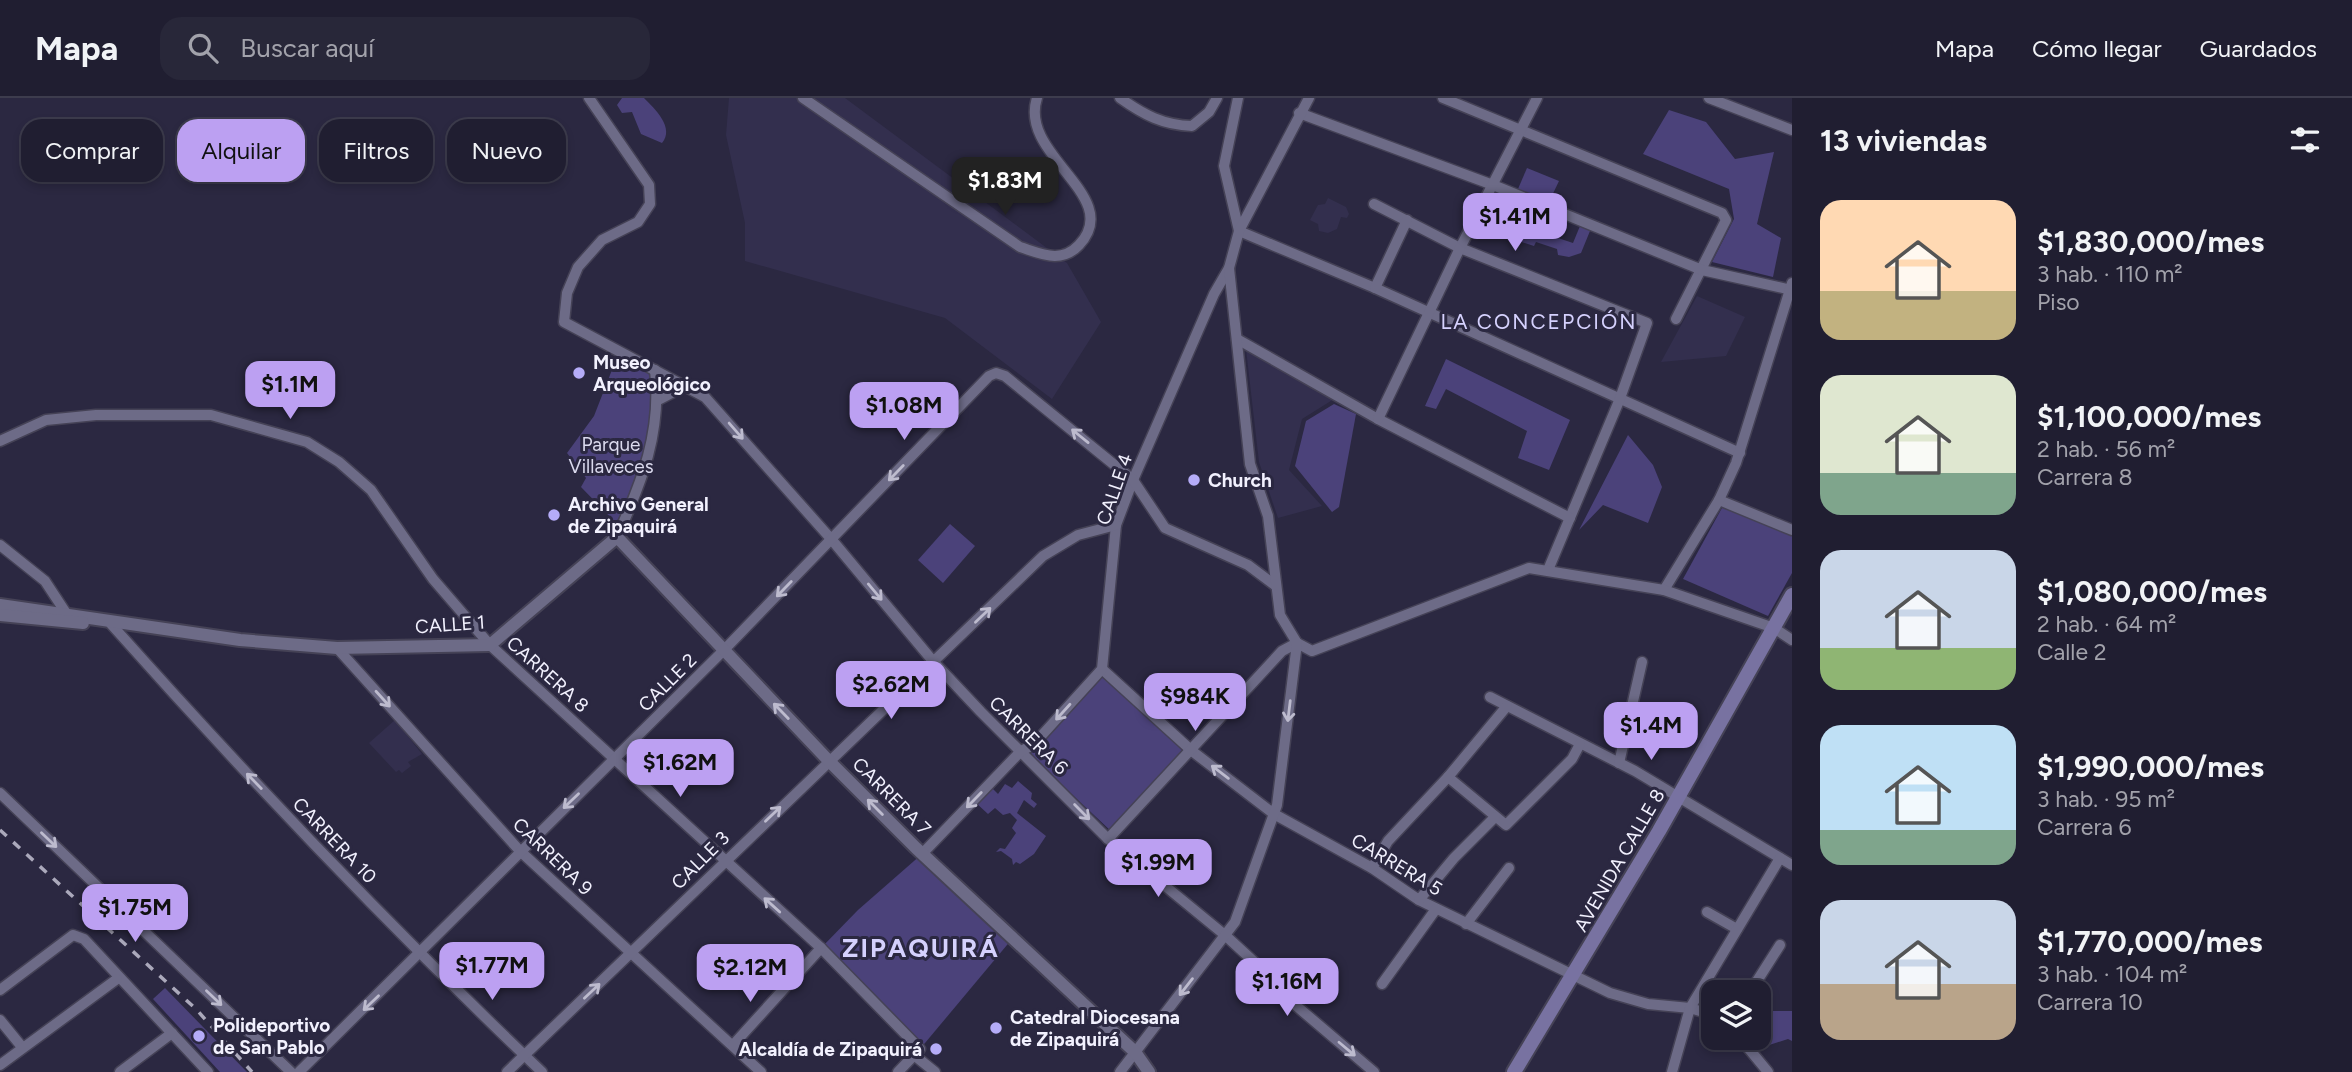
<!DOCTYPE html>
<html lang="es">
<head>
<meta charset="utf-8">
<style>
  body { margin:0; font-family:Figtree,sans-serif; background:#282739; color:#f1f3f6; height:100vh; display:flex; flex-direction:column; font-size:26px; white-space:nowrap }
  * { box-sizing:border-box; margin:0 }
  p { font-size:23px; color:#a2a2ab }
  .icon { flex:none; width:38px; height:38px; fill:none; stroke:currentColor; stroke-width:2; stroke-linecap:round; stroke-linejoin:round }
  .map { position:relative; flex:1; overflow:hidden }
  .details { display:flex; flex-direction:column; background:#201e31; width:560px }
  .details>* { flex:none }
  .banner { position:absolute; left:21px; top:21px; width:665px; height:63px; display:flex; gap:14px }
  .controls { position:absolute; left:1701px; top:882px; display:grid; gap:14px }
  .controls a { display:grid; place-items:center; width:70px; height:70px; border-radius:14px; background:#201e31; box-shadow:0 4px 10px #0003,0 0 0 2px #3d3c4d; font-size:35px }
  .price { position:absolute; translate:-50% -60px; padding:0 16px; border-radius:14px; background:#bca0f2; color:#111; font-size:23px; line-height:46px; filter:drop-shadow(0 2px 4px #0008) }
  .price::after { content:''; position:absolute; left:50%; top:42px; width:21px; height:16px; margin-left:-10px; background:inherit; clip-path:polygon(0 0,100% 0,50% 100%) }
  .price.selected { background:#222; color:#fff }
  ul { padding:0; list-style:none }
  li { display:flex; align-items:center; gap:21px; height:175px; padding:0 28px }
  li span { display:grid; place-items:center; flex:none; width:196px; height:140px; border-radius:21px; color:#555 }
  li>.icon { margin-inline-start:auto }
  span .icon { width:84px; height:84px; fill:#fffc; stroke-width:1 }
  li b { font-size:30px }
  h2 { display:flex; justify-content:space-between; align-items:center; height:84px; padding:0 28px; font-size:30px }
  .tag { padding:0 24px; border-radius:21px; background:#201e31; box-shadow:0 4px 10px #0003,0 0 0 2px #3d3c4d; font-size:24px; line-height:63px }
  .tag.selected { background:#bca0f2; color:#111 }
  header { display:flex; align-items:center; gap:42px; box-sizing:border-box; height:98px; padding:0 35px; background:#201e31; border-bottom:2px solid #3d3c4d }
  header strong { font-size:33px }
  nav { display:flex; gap:38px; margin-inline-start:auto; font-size:24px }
  .search { width:490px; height:63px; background:#282739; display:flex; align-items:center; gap:18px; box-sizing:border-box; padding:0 24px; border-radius:21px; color:#a2a2ab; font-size:26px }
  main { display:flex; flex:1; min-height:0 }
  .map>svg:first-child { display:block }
  .built { fill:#332f4e }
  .green { fill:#4b427a }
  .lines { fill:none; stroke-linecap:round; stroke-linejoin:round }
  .minor-casing { stroke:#454256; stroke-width:13 }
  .tertiary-casing { stroke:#454256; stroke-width:16 }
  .secondary-casing { stroke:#454256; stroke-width:18 }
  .minor { stroke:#6d6b87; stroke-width:10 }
  .tertiary { stroke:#6d6b87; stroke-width:12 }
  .secondary { stroke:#7872a1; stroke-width:14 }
  .rail { stroke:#aba9bb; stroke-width:3.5; stroke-dasharray:9 9; stroke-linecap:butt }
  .oneway { stroke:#bdbbce }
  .poi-dot { fill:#b5acf8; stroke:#2b2841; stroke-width:2.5 }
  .labels { text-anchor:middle; stroke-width:6; stroke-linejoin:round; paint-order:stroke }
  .poi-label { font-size:19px; font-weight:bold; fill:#f2f1fe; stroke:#2b2841; text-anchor:start }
  .park-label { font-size:19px; fill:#dbdaee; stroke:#2b2841 }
  .street-label { font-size:19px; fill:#f2f1fe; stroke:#2b2841 }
  .neighbourhood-label { font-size:21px; letter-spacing:2px; fill:#d5d1fd; stroke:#2b2841 }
  .district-label { font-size:26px; font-weight:bold; letter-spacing:2px; fill:#d5d1fd; stroke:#2b2841 }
</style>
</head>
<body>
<header>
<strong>Mapa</strong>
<div class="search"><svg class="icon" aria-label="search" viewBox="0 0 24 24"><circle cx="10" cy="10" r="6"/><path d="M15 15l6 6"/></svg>Buscar aquí</div>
<nav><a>Mapa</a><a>Cómo llegar</a><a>Guardados</a></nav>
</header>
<main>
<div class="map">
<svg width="1792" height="974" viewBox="0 0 1792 974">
  <rect width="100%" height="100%" fill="#2b2841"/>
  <g class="built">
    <polygon points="729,0 845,0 1067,165 1101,224 1052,301 945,220 745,163 745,125 726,37"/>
    <polygon points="1328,100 1346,109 1349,116 1347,120 1341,119 1337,131 1328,135 1319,133 1318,126 1310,122 1318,107 1325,106"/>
    <polygon points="1697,198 1745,219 1726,258 1661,264"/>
    <polygon points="1246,251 1334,301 1302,321 1289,372 1322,408 1278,420 1259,364"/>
    <polygon points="395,622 422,656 408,664 411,668 402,675 399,672 396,674 369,645"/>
  </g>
  <g class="green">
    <path d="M622 0H644C655 11 675 30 662 45L641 36 632 14 622 15 617 7Z"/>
    <polygon points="1669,12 1706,24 1735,61 1774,54 1757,126 1781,140 1773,179 1712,164 1734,121 1729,91 1643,56"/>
    <polygon points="1527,70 1559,83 1548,106 1518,91"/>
    <polygon points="1518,107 1536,113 1528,130 1573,145 1580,128 1590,133 1581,155 1569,159 1558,157 1557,151 1536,144 1534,148 1503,138 1510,115"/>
    <path d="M617 259 650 276C662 327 640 380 616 425L581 389 586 380 567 355 594 318Z"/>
    <polygon points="1446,261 1570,322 1549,372 1518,360 1527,333 1446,291 1436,311 1425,308"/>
    <polygon points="1334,306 1356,316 1339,409 1332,414 1295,368 1306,323"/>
    <polygon points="1628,337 1653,367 1662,389 1648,425 1603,407 1579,432"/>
    <polygon points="1723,408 1792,438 1792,475 1768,518 1683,481"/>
    <polygon points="950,426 975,448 943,485 918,462"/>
    <polygon points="1103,575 1188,655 1113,735 1028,655"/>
    <polygon points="1018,683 1032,695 1031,701 1037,706 1034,710 1024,702 1017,715 1046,738 1034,756 1020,766 1016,764 1013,767 1012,761 1001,753 996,754 1000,750 1005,751 1016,735 1012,730 1017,722 1010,715 1003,717 995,710 988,716 975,704 990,688 998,696 1005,686 1012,690"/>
    <polygon points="922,756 1012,841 920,951 821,850 858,812"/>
    <polygon points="165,890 247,974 220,974 153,901"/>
    <polygon points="1773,913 1792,913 1792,943 1788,941 1760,950 1751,940 1759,940 1759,922"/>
  </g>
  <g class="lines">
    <defs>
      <g id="minor">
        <polyline points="589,0 649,87 650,106 638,124 602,142 578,169 567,195 564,224 705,299 832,442 932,562 981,614 1108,741 1226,838 1263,872 1273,888 1374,974"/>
        <path d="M803 0 1020 149C1042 156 1061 166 1079 147 1125 98 1018 58 1037 0"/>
        <path d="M1120 0C1144 17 1163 27 1192 28L1209 14 1217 0"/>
        <polyline points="1238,0 1224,68 1239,133 1375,190 1740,355"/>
        <polyline points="1443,0 1722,115 1726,122 1676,221"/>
        <polyline points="1709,0 1792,32"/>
        <polyline points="1299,15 1493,87 1702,172 1792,192"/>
        <polyline points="1374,106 1460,150 1647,225 1619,303 1548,472"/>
        <polyline points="1375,190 1407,122"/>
        <polyline points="1237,241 1378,321 1570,420"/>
        <polyline points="658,302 685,288"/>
        <polyline points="1378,321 1460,150 1537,0"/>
        <polyline points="0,343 46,322 96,317 211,317 307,344 339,364 371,392 433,481 490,547 821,850 920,951 898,974"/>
        <polyline points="1719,402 1792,432"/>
        <path d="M617 439C642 384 662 333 655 272"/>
        <polyline points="0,447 45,483 66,515"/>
        <polyline points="1664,492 1719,402 1736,365 1792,185"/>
        <path d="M111 526C249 681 392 831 542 974"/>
        <polyline points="1297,545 1312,553 1529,470 1664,492 1774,530 1792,542"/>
        <polyline points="337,550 520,753 761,974"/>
        <polyline points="1102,571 1192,653 1274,716 1372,770 1419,802 1610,895 1648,906 1690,910 1713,917"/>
        <polyline points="1490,599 1635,673 1792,767"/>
        <polyline points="1619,665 1642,564"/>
        <polyline points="1448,679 1506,727 1572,661 1580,646"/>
        <polyline points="0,695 291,974"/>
        <polyline points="1108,741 1282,553 1297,545"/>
        <polyline points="922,756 1021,653 1033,647 1102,571 1116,427 1133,382 1214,196 1229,170 1239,133 1309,0"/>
        <polyline points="1372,770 1388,743 1448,679 1507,608"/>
        <polyline points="1419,802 1454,760 1495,719"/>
        <polyline points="1707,814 1737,831"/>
        <polyline points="1466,826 1509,770"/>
        <polyline points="1382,886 1436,811"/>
        <polyline points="0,892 73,837 84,841 208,974"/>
        <polyline points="1750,894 1780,847"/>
        <polyline points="0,922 22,949"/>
        <polyline points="1740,940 1768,974"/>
        <polyline points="733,947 821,850"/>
        <polyline points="914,957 935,974"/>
        <polyline points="0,967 117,881"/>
        <polyline points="120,974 172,935"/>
        <polyline points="299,974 723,553 989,278 996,275 1005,278 1133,382 1165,430 1248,467 1276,488"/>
        <polyline points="507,974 1043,458 1078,437 1116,427"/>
        <polyline points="1120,974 1235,824 1277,707 1297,545 1280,517 1268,418 1250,366 1229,170"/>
        <polyline points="1672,974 1690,910 1780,760"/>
      </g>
      <g id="tertiary">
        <polyline points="0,507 240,542 337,550 490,547 617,439 829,663 916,750 1135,954 1149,974"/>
        <polyline points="0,517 83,525"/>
      </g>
      <polyline id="secondary" points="1514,974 1659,733 1792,497"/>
    </defs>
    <use href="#minor" class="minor-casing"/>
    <use href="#tertiary" class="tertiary-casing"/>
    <use href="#secondary" class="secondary-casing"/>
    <use href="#minor" class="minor"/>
    <use href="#tertiary" class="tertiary"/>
    <use href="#secondary" class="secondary"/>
    <polyline class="rail" points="0,732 196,911 252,974"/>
  </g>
  <defs><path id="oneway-shaft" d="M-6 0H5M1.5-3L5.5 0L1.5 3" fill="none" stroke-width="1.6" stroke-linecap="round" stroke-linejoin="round" transform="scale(1.75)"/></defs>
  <g class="oneway">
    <use href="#oneway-shaft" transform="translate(736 333) rotate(49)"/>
    <use href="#oneway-shaft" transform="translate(1080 338) rotate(-141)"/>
    <use href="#oneway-shaft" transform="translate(896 375) rotate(134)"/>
    <use href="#oneway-shaft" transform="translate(784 491) rotate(134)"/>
    <use href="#oneway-shaft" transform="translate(875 494) rotate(50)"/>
    <use href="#oneway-shaft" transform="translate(983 517) rotate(-44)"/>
    <use href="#oneway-shaft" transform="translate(383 601) rotate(48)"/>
    <use href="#oneway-shaft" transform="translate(781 613) rotate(-134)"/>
    <use href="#oneway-shaft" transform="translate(1289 613) rotate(97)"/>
    <use href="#oneway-shaft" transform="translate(1063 614) rotate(132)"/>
    <use href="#oneway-shaft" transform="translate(1220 674) rotate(-143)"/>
    <use href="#oneway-shaft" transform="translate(254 683) rotate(-134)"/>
    <use href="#oneway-shaft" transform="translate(974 702) rotate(134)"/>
    <use href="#oneway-shaft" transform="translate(571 703) rotate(136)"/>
    <use href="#oneway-shaft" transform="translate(875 709) rotate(-135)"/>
    <use href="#oneway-shaft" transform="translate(1082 714) rotate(45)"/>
    <use href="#oneway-shaft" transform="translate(773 716) rotate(-44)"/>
    <use href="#oneway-shaft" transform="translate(49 742) rotate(44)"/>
    <use href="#oneway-shaft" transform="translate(772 807) rotate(-138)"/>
    <use href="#oneway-shaft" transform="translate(1186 889) rotate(128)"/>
    <use href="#oneway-shaft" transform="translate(592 893) rotate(-43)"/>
    <use href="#oneway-shaft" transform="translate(214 900) rotate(44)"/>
    <use href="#oneway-shaft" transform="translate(371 905) rotate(136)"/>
    <use href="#oneway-shaft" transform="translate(1347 951) rotate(40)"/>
  </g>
  <g class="poi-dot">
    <circle cx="579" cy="275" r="7"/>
    <circle cx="1194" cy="382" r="7"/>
    <circle cx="554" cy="417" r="7"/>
    <circle cx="996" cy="930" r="7"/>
    <circle cx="199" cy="938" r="7"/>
    <circle cx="936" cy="951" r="7"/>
  </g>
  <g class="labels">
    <g class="poi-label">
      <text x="593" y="271">Museo<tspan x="593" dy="22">Arqueológico</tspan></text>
      <text x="1208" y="389">Church</text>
      <text x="568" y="413">Archivo General<tspan x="568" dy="22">de Zipaquirá</tspan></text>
      <text x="1010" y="926">Catedral Diocesana<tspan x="1010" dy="22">de Zipaquirá</tspan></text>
      <text x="213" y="934">Polideportivo<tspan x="213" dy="22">de San Pablo</tspan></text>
      <text x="922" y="958" text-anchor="end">Alcaldía de Zipaquirá</text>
    </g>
    <g class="park-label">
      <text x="611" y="353">Parque<tspan x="611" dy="22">Villaveces</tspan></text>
    </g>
    <g class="street-label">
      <text transform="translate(1114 391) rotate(-71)" y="7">CALLE 4</text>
      <text transform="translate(450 526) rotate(-4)" y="7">CALLE 1</text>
      <text transform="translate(548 576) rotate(42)" y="7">CARRERA 8</text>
      <text transform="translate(667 584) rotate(-45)" y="7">CALLE 2</text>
      <text transform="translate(1029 637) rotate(45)" y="7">CARRERA 6</text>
      <text transform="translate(892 698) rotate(45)" y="7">CARRERA 7</text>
      <text transform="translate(335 742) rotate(46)" y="7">CARRERA 10</text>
      <text transform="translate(553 758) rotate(44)" y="7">CARRERA 9</text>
      <text transform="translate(700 762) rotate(-45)" y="7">CALLE 3</text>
      <text transform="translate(1619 762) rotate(-60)" y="7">AVENIDA CALLE 8</text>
      <text transform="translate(1397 766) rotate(31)" y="7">CARRERA 5</text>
    </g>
    <g class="neighbourhood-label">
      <text x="1539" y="231">LA CONCEPCIÓN</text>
    </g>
    <g class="district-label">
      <text x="921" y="859">ZIPAQUIRÁ</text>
    </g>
  </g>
</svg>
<div class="controls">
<a><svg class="icon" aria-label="layers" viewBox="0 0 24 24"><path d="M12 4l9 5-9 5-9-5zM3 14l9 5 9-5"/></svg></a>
</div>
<b class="price selected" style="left:1005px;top:119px">$1.83M</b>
<b class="price" style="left:1515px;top:155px">$1.41M</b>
<b class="price" style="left:290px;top:323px">$1.1M</b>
<b class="price" style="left:904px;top:344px">$1.08M</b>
<b class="price" style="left:891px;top:623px">$2.62M</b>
<b class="price" style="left:1195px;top:635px">$984K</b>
<b class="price" style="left:1651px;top:664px">$1.4M</b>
<b class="price" style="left:680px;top:701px">$1.62M</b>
<b class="price" style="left:1158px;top:801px">$1.99M</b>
<b class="price" style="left:135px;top:846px">$1.75M</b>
<b class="price" style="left:492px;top:904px">$1.77M</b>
<b class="price" style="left:750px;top:906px">$2.12M</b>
<b class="price" style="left:1287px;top:920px">$1.16M</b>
<div class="banner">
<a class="tag">Comprar</a>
<a class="tag selected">Alquilar</a>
<a class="tag">Filtros</a>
<a class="tag">Nuevo</a>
</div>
</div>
<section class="details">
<h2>13 viviendas<svg class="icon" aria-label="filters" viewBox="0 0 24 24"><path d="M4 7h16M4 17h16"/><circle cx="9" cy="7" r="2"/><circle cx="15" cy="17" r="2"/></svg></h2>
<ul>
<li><span style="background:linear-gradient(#ffd9b3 65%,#c2b280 0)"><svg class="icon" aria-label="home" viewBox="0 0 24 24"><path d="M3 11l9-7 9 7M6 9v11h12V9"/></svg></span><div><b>$1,830,000/mes</b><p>3 hab. · 110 m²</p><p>Piso</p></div></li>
<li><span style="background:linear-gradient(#dfe7d0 70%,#7fa58c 0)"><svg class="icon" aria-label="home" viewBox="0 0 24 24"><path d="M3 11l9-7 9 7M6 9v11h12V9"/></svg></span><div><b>$1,100,000/mes</b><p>2 hab. · 56 m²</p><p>Carrera 8</p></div></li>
<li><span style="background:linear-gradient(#c9d6e8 70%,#8fb573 0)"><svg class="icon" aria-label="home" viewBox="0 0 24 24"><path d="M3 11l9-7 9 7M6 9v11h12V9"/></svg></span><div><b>$1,080,000/mes</b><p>2 hab. · 64 m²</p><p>Calle 2</p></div></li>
<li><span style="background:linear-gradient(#bfe0f5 75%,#7fa58c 0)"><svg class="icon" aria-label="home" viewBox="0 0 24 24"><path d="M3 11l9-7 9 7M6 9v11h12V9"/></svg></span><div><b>$1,990,000/mes</b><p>3 hab. · 95 m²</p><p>Carrera 6</p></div></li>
<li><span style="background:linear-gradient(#c9d6e8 60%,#b9a48a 0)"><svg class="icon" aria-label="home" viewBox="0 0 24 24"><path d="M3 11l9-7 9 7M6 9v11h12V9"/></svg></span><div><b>$1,770,000/mes</b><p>3 hab. · 104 m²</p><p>Carrera 10</p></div></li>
</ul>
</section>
</main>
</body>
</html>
